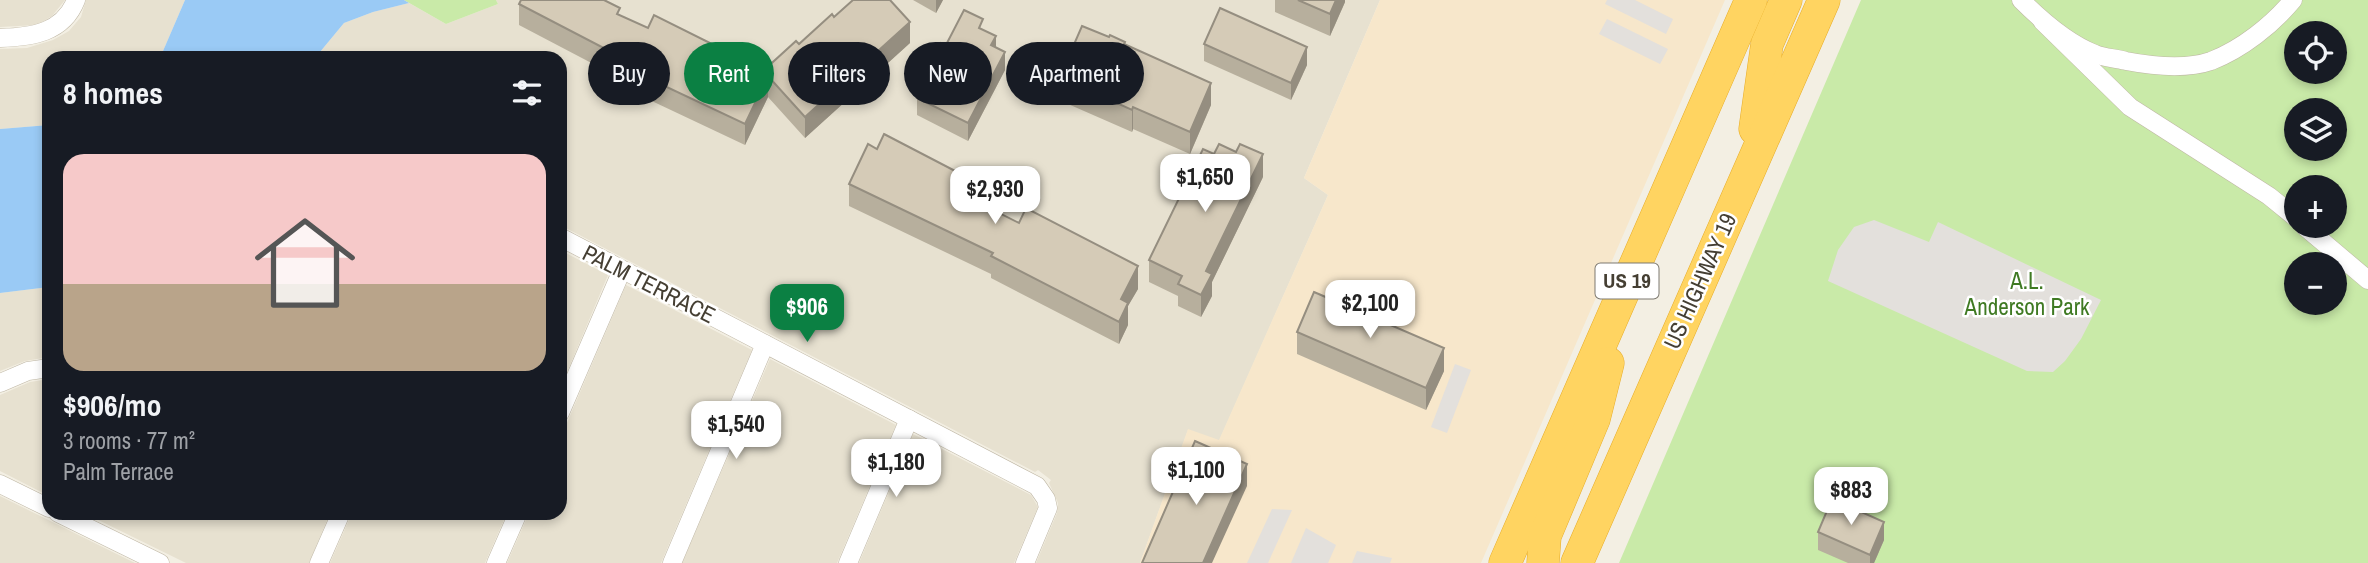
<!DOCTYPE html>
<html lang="en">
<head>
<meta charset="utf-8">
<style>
  body { margin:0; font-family:"Archivo Narrow",sans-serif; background:#242831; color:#f1f3f6; height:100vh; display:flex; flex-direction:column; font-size:26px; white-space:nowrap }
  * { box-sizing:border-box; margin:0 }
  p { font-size:23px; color:#9ea1a6 }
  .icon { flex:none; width:38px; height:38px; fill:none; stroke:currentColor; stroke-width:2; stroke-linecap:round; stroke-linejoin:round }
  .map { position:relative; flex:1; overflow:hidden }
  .sheet { position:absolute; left:42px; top:51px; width:525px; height:469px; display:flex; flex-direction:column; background:#171b24; border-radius:21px; box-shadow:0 4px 10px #0003 }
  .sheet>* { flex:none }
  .guide { position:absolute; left:588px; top:42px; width:665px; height:63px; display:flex; gap:14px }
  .controls { position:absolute; left:2284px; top:21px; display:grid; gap:14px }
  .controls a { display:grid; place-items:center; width:63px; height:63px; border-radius:50%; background:#171b24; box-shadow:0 4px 10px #0003; font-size:35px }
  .price { position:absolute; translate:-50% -60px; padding:0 16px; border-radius:14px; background:#fff; color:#222; font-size:23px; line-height:46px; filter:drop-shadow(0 2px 4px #0008) }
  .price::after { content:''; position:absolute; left:50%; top:42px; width:21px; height:16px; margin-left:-10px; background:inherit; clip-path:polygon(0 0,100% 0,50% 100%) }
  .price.current { background:#0b8043; color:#fff }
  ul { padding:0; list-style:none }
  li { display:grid; align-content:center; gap:14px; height:371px; padding:0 21px }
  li+li { border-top:2px solid #363941 }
  li span { display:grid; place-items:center; height:217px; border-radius:21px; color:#555 }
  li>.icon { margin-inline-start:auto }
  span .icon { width:126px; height:126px; fill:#fffc; stroke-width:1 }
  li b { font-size:30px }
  h2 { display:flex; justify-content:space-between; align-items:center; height:84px; padding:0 21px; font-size:30px }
  .chip { padding:0 24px; border-radius:32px; background:#171b24; box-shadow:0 4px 10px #0003; font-size:24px; line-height:63px }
  .chip.current { background:#0b8043; color:#fff }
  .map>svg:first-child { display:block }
  .residential { fill:#e7e1d0 }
  .commercial { fill:#f7e7cb }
  .green { fill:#c9eaa8; fill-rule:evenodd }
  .parking { fill:#e3e0dc }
  .water { fill:#9acaf5 }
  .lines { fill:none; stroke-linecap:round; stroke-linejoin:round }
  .street-casing { stroke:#bfb7a5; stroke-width:19 }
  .highway-casing { stroke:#e7ac28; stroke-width:33 }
  .street { stroke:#fff; stroke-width:18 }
  .highway { stroke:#ffd461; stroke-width:32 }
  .wall { fill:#b7af9d }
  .shaded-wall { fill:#958e80 }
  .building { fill:#d5cbb7; stroke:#958e80; stroke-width:2 }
  .labels { text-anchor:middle; stroke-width:5; stroke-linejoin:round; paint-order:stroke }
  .shield { fill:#fff; stroke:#7d7970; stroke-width:2 }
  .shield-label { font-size:21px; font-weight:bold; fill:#453f33 }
  .street-label { font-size:23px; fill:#453f33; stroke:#fff }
  .park-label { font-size:23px; fill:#3f7a23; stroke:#fff }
</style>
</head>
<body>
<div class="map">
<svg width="2368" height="563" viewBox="0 0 2368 563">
  <rect width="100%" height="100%" fill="#f3efe3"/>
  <g class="residential">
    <polygon points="0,0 65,0 52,16 37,25 0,27"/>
    <polygon points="86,0 185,0 160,58 49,58 49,125 0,129 0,49 27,48 53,40 69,31 81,17"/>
    <polygon points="496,0 1380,0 1304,178 1328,195 1219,441 1188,430 1140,563 1036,563 1057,513 1058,503 1049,483 1051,480 1038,470 1035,472 560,225 560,58 315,58 344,23 373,12 409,3 446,24 498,4"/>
    <polygon points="560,250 608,275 560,389"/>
    <polygon points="626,285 752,350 661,563 507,563 529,513 560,513 560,439"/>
    <polygon points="49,287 49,357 25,361 0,371 0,293"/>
    <polygon points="770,359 896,425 837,563 682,563"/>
    <polygon points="49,379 49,496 0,471 0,395 30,382"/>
    <polygon points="913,434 1031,495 1038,507 1014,563 859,563"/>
    <polygon points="0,496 135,563 0,563"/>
    <polygon points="84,513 330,513 309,563 186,563"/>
    <polygon points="352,513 507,513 485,563 330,563"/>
  </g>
  <polygon class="commercial" points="1380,0 1725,0 1481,563 1140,563 1188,429 1219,440 1328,195 1304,178"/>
  <g class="green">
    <polygon points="404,0 496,0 498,4 446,24"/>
    <path d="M1861 0H2368V563H1619ZM2296 33H2334V72H2296ZM2296 110H2334V149H2296ZM2296 187H2334V226H2296ZM2296 264H2334V303H2296Z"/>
  </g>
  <g class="parking">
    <polygon points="1607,0 1635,0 1673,19 1666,34 1605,4"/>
    <polygon points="1607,19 1668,49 1660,64 1599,34"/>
    <polygon points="1874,220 1929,242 1938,222 2101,300 2081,339 2065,361 2053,372 2027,371 1828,281 1838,250 1854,227"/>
    <polygon points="1455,364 1471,370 1447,433 1431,427"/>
    <polygon points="1272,509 1292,510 1268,563 1247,563"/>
    <polygon points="1306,528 1336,545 1328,563 1291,563"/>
    <polygon points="1357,551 1392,558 1390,563 1352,563"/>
  </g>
  <g class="water">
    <polygon points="185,0 404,0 409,3 373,12 344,23 315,58 160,58"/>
    <polygon points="49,125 49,287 0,293 0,129"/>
  </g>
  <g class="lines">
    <defs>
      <g id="street">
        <path d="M2021 0C2042 21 2067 43 2095 54 2104 58 2116 58 2126 61 2152 66 2185 70 2211 61 2242 49 2272 25 2293 0"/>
        <polyline points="2042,21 2130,107 2269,196 2296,218"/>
        <path d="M0 38C32 37 63 33 76 0"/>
        <polyline points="2304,226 2368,280"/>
        <polyline points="560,237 1037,486 1046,499 1048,508 1025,563"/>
        <polyline points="0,383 28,371 49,368"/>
        <polyline points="560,413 622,270"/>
        <polyline points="0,484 49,508"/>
        <polyline points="58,513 160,563"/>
        <polyline points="319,563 341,513"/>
        <polyline points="496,563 518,513"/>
        <polyline points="672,563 765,344"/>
        <polyline points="848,563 909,419"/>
      </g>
      <g id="highway">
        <polyline points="1755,129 1767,44 1786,0"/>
        <polyline points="1505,563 1751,0"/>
        <polyline points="1543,563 1545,536 1594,419 1608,363"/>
        <polyline points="1577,563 1824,0"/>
      </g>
    </defs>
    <use href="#street" class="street-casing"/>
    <use href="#highway" class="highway-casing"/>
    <use href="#street" class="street"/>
    <use href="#highway" class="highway"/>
  </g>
  <g class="wall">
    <polygon points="913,0 943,0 936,13"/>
    <polygon points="1275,0 1345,0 1345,2 1330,36 1275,12"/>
    <polygon points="519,4 620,16 648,28 718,49 763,71 834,17 910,43 805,138 768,97 745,145 620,86 620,78 519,25"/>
    <polygon points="983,30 996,47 1005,70 968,141 917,115 917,98 934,64 934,58"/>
    <polygon points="1204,44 1307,65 1291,100 1204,61"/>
    <polygon points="1125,45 1211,105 1190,154 1133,129 1132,132 1068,104 1068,89 1065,88 1065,65"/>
    <polygon points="1263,177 1212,282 1212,296 1201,317 1178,306 1178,296 1149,282 1149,260"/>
    <polygon points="849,184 986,207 1138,289 1128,306 1128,325 1119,344 991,278 991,274 849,206"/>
    <polygon points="1297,332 1444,371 1426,410 1297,354"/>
    <polygon points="1818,532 1884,540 1874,563 1848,563 1818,550"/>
  </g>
  <g class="shaded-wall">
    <polygon points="936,0 943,0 936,13"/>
    <polygon points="1336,0 1345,0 1345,2 1330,36 1330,14"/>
    <polygon points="910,22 910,43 805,138 805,117"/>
    <polygon points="996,36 996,53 991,45"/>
    <polygon points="1307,47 1307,65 1291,100 1291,83"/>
    <polygon points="1005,52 1005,70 968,141 968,123"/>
    <polygon points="768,76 768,97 745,145 745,124"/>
    <polygon points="1211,83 1211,105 1190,154 1190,132"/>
    <polygon points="1133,107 1133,129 1132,132 1132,110"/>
    <polygon points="1263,154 1263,177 1212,282 1212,296 1201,317 1201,295 1206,271"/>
    <polygon points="986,187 986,209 979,202"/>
    <polygon points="1138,266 1138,289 1128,306 1128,325 1119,344 1119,322 1121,299"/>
    <polygon points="1444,348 1444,371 1426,410 1426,388"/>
    <polygon points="1247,464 1247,486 1212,563 1203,563"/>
    <polygon points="1884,522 1884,540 1874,563 1870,563 1870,555"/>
  </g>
  <g class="building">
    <polygon points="521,0 604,0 620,8 617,14 648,28 654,15 718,47 717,49 763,71 796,41 799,44 832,14 834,17 853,0 890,0 910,22 805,117 768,76 745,124 620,65 623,58 519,4"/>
    <polygon points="1298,0 1336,0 1330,14"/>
    <polygon points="1220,8 1307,47 1291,83 1204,44"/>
    <polygon points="964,10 983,19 979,28 996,36 991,45 1005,52 968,123 917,98 937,59 934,58 941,43 946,45"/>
    <polygon points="1082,26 1109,37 1110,35 1125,42 1124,44 1211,83 1190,132 1133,107 1132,110 1068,81 1073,69 1065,65"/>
    <polygon points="884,134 986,187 979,202 987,207 1019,223 1026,208 1138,266 1121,299 1128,303 1119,322 991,256 993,253 849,184 868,144 877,149"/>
    <polygon points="1219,144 1236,152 1240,144 1263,154 1206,271 1212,274 1201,295 1178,284 1182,276 1149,260 1203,149 1214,154"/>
    <polygon points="1314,292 1444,348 1426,388 1297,332"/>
    <polygon points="1195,441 1247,464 1203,563 1142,563"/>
    <polygon points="1832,499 1884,522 1870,555 1818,532"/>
  </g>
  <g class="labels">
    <rect class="shield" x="1595.5" y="263.5" width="63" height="35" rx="5"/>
    <g class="shield-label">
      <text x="1627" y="288">US 19</text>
    </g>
    <g class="street-label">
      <text transform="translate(1700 281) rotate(-66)" y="8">US HIGHWAY 19</text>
      <text transform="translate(649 284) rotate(27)" y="8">PALM TERRACE</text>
    </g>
    <g class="park-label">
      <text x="2027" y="289">A.L.<tspan x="2027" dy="26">Anderson Park</tspan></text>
    </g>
  </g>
</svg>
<div class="controls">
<a><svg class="icon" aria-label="locate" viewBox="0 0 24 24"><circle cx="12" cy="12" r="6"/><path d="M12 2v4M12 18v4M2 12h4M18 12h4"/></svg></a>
<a><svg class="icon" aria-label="layers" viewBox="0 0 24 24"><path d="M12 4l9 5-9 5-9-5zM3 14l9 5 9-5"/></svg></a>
<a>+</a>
<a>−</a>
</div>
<b class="price" style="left:1205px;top:214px">$1,650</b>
<b class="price" style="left:995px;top:226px">$2,930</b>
<b class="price" style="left:1370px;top:340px">$2,100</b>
<b class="price current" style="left:807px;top:344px">$906</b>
<b class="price" style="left:736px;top:461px">$1,540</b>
<b class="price" style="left:896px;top:499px">$1,180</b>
<b class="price" style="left:1196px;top:507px">$1,100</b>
<b class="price" style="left:1851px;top:527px">$883</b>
<div class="guide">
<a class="chip">Buy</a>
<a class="chip current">Rent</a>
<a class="chip">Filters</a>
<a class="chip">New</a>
<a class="chip">Apartment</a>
</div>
<section class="sheet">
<h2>8 homes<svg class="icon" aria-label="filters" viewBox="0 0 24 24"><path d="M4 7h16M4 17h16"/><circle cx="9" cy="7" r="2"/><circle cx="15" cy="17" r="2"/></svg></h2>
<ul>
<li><span style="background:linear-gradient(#f6c9c9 60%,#b9a48a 0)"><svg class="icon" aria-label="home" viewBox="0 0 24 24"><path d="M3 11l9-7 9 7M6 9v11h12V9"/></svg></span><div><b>$906/mo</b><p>3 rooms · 77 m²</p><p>Palm Terrace</p></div></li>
</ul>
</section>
</div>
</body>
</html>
